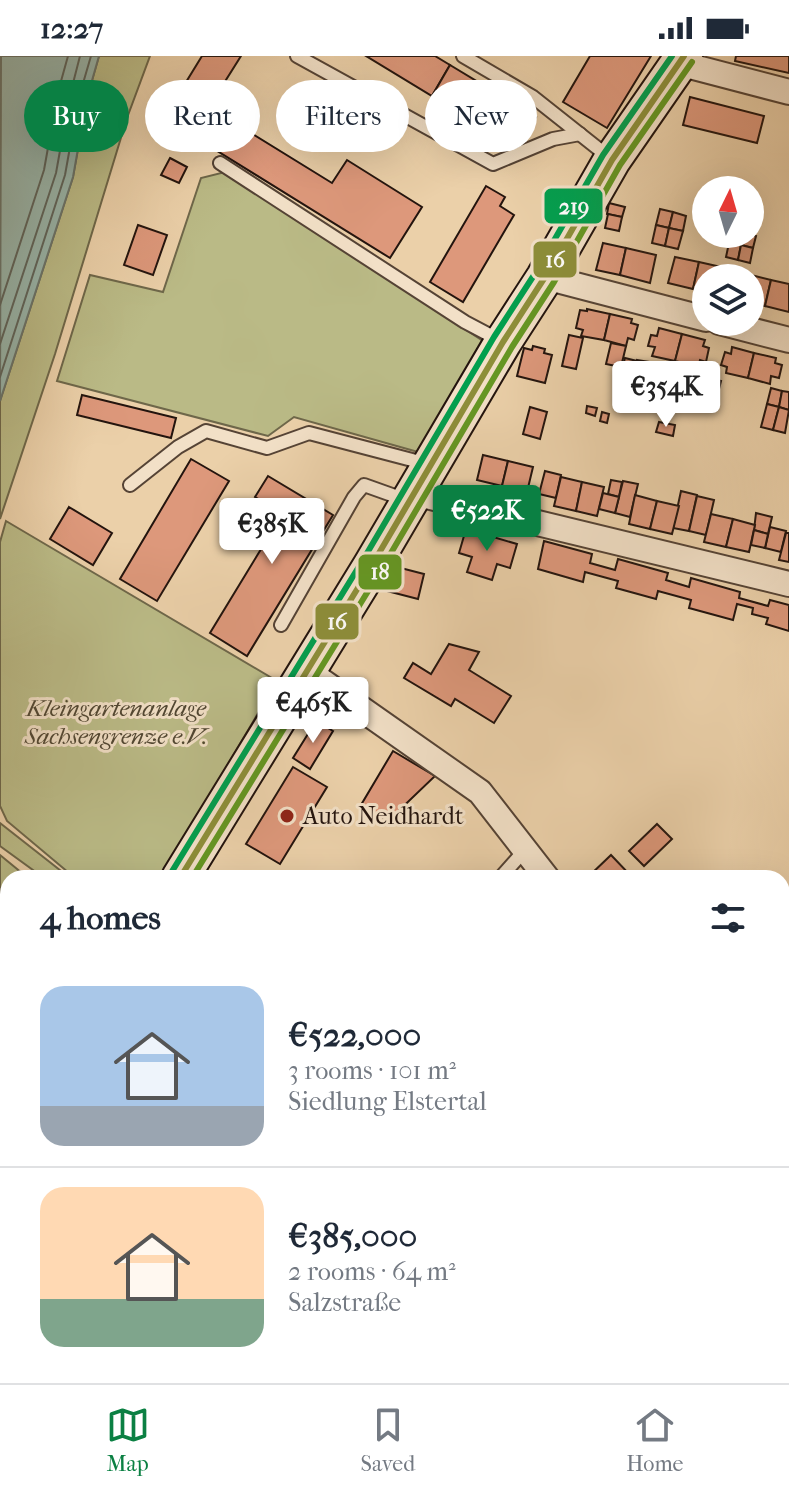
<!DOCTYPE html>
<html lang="en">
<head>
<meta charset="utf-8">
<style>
  body { margin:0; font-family:"IM FELL French Canon",serif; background:#f6f6f7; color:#1f2937; height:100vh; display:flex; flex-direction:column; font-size:30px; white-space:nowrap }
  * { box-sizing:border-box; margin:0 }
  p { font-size:26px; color:#747a83 }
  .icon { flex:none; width:44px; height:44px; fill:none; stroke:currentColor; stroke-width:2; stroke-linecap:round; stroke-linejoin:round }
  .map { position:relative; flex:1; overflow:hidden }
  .side { position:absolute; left:0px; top:814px; width:790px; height:514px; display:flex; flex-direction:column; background:#fff; border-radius:24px 24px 0 0; box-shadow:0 8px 32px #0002 }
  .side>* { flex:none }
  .guide { position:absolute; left:24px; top:24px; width:742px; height:72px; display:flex; gap:16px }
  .needle { width:52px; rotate:5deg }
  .tools { position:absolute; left:692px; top:120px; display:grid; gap:16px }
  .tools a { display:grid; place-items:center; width:72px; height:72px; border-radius:50%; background:#fff; box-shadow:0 8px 32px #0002; font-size:40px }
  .price { position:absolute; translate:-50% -68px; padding:0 18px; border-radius:8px; background:#fff; color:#222; font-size:26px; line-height:52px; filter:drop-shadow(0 2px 4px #0008) }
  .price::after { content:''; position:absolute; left:50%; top:48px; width:24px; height:18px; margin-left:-12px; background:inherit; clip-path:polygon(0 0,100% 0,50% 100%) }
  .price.on { background:#0b8043; color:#fff }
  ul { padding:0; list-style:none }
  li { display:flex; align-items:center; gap:24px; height:200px; padding:0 40px }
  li+li { border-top:2px solid #e0e1e3 }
  li span { display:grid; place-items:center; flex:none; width:224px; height:160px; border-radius:24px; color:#555 }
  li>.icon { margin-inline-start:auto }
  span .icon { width:96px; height:96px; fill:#fffc; stroke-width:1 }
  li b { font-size:34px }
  h2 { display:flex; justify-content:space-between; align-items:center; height:96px; padding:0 40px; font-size:34px }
  .pill { padding:0 28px; border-radius:36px; background:#fff; box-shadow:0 8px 32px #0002; font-size:28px; line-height:72px }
  .pill.on { background:#0b8043; color:#fff }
  .status { display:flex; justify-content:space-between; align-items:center; height:56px; padding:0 40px; background:#fff; direction:ltr }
  .status svg { height:22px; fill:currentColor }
  .menu { display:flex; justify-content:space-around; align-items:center; height:112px; border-top:2px solid #e0e1e3; background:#fff; font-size:22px; color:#747a83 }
  .menu a { display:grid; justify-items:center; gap:4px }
  .menu .on { color:#0b8043 }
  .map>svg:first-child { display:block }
  .green { fill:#baba86; stroke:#6e674a; stroke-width:2 }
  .water { fill:#98b6ac; stroke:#69756d; stroke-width:2 }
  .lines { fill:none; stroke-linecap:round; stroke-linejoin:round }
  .shore { stroke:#5e655d; stroke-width:2 }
  .building { fill:#dd987b; stroke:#23140e; stroke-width:2 }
  .service-casing { stroke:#554335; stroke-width:16 }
  .minor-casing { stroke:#554335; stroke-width:28 }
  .secondary-casing { stroke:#23140e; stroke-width:40 }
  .service { stroke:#f2e0c7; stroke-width:12 }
  .minor { stroke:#f2e0c7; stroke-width:24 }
  .secondary { stroke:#f2e0c7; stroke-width:36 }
  .bus-1-casing { stroke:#f2e0c7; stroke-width:12 }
  .bus-2-casing { stroke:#f2e0c7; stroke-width:12 }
  .bus-3-casing { stroke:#f2e0c7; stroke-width:12 }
  .bus-1 { stroke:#8d8e39; stroke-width:6 }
  .bus-2 { stroke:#659723; stroke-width:6 }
  .bus-3 { stroke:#029f4e; stroke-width:6 }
  .poi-dot { fill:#8f2418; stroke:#f2e0c7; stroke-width:3 }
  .labels { text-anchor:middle; stroke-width:6; stroke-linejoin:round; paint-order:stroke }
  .park-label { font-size:24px; font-style:italic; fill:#504632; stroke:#f2e0c7 }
  .poi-label { font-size:24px; fill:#23140e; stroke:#f2e0c7; text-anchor:start }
  .line-badge { stroke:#f2e0c7; stroke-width:3 }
  .badge-label { font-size:22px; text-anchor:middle; font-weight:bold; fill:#fff }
</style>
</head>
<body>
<div class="status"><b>12:27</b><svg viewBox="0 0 49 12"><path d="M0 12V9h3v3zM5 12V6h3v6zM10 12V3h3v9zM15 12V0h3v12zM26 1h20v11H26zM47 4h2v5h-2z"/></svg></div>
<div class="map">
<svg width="789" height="1327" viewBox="0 0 789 1327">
  <rect width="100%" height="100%" fill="#ebd0a9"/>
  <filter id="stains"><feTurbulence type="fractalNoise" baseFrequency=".0025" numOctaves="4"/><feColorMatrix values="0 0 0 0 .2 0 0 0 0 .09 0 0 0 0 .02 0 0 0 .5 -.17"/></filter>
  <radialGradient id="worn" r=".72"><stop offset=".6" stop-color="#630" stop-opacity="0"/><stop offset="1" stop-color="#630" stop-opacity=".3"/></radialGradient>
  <g class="green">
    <polygon points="99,0 150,0 127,62 55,298 0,463 0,345 73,121 87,42"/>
    <polygon points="225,116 486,287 418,396 294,361 268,380 57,325 90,219 163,236 201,122"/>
    <polygon points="6,465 277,625 161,822 75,822 7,765 0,750 0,486"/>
    <polygon points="0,767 70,822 44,822 0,790"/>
    <polygon points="0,799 28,822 8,822 8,1057 0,1069"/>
  </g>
  <polygon class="water" points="1,0 99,0 87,42 73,121 0,345"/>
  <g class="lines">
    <g class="shore">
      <polyline points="0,249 44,114 58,36 68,0"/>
      <polyline points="0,288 56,117 70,39 80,0"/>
      <polyline points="0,321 65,119 79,41 91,0"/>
    </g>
  </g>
  <g class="building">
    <polygon points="202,0 241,0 209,51 332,127 347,104 422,151 390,202 164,62"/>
    <polygon points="366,0 435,0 450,9 432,40"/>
    <polygon points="590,0 651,0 607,72 563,46"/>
    <polygon points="736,0 789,0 789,17 735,5"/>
    <polygon points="450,9 536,61 526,77 512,69 503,84 477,69 473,76 454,65 459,57 432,40"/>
    <polygon points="690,41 764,60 757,87 683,69"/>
    <polygon points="170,102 187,111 179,127 161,119"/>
    <polygon points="486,130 505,141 500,150 514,159 463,246 430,226"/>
    <polygon points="609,147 625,151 622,161 607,158"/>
    <polygon points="751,149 760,151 753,179 749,178"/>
    <polygon points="660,153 673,156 669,172 656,169"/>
    <polygon points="673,156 686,160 683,175 669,172"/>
    <polygon points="608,158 622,161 619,175 605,172"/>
    <polygon points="138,169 167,179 153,219 124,209"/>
    <polygon points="656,169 669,172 665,190 652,187"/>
    <polygon points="669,172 683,175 678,193 665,190"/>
    <polygon points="732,178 744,178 741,189 729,187"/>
    <polygon points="744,178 756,180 753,192 741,189"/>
    <polygon points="603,187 626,192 620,219 596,214"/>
    <polygon points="729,187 741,189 738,204 726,201"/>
    <polygon points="741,189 753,192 750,207 738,204"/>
    <polygon points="626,192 656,199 650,227 620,219"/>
    <polygon points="675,201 699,206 693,233 668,227"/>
    <polygon points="699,206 730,213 727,222 706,222 706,236 693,233"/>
    <polygon points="747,218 771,224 765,250 750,247 750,222 746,222"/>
    <polygon points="771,224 789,228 789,256 765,250"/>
    <polygon points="587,253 610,258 604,284 581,280 583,274 576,272 580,254 587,255"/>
    <polygon points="610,258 632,263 631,267 638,269 634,284 628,282 626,290 604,284"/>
    <polygon points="659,272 682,278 675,305 652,300 655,291 648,290 651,279 657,280"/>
    <polygon points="682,278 705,284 703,290 709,292 706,306 700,304 698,311 675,305"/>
    <polygon points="569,279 583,282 576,313 562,310"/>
    <polygon points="611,287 626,290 621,311 606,308"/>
    <polygon points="533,290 545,293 544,297 552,299 545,327 517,320 524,292 532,294"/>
    <polygon points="732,291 754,297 748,322 726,317 727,311 721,309 725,296 731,298"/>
    <polygon points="754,297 776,302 775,307 782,309 779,322 771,320 770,328 748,322"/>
    <polygon points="625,302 637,305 634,316 622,313"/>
    <polygon points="637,304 650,306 647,319 634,316"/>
    <polygon points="622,313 634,316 631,329 619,326"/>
    <polygon points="698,315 710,318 706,334 694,331"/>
    <polygon points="634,316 646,319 643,330 632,328"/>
    <polygon points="709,322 721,325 718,337 706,334"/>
    <polygon points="694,331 706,334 703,347 691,344"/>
    <polygon points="771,332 782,335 779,351 767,348"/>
    <polygon points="706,334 716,336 714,350 703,347"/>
    <polygon points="782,335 789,336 789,354 779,351"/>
    <polygon points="82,339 176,362 171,382 77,359"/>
    <polygon points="767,348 779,351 773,374 761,371"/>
    <polygon points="587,350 597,352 595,360 586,357"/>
    <polygon points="530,351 547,356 540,383 523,378"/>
    <polygon points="779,351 789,354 785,377 773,374"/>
    <polygon points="602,356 609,358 607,367 600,365"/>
    <polygon points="659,366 675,369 673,380 656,376"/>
    <polygon points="483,399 508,405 502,430 477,424"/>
    <polygon points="191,403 229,425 157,545 120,523"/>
    <polygon points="508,405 533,411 527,436 502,430"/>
    <polygon points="545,415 561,419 556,442 539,438"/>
    <polygon points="268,420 333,459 247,600 210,577 283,457 255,441"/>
    <polygon points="561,421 582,426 576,455 554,450"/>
    <polygon points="611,424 622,426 619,441 608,438"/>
    <polygon points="623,425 638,428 630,461 615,457"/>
    <polygon points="582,426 604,431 597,460 576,455"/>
    <polygon points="681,435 697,439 689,475 673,472"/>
    <polygon points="603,437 619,441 615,457 599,453"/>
    <polygon points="635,439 657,445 650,473 629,468"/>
    <polygon points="697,440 714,444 706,479 689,475"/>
    <polygon points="657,445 679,450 672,478 650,473"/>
    <polygon points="69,451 112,477 93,509 50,483"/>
    <polygon points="756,457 772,461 768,478 754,474"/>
    <polygon points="711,458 733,463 726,491 704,486"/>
    <polygon points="733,463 755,469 749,496 726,491"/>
    <polygon points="770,471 786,475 781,496 765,492"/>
    <polygon points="466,473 517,488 510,512 497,508 492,524 467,516 472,501 459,497"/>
    <polygon points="754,474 768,478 765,492 751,489"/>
    <polygon points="786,477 789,477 789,506 779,504"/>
    <polygon points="544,485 592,498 590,507 615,514 618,503 668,517 666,524 689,531 691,522 740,536 739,542 768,550 770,544 789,549 789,575 766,568 768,562 752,558 753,552 737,548 733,564 689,552 691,544 658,535 656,543 616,532 618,525 585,516 583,526 538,513"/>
    <polygon points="393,510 424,518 418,543 387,535"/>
    <polygon points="449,588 479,596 469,614 511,640 494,667 455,643 451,650 404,622 413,607 431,618"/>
    <polygon points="316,665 333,675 310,713 293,702"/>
    <polygon points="393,695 435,720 388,765 361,749"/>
    <polygon points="293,711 327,731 280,808 246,788"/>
    <polygon points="657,768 672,783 644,810 629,795"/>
    <polygon points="611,799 632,821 587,822"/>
    <polygon points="0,1266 8,1274 8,1279 0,1286"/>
    <polygon points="68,1320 95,1320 87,1327 69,1327 65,1323"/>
    <polygon points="199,1320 265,1320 257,1327 203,1327"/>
  </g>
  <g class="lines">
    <defs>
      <g id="service">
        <polyline points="297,0 493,108 553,83 580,78"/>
        <polyline points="463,0 533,41 610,102"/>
        <polyline points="220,107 465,266 501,285"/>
        <polyline points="130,429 178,391 206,375 267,392 309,377 416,405 425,410"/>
        <polyline points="281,569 354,441 364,429 406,444"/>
        <polyline points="500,822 525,794"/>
      </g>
      <g id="minor">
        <polyline points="678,7 789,36"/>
        <polyline points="545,221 706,263"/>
        <polyline points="719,266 789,284"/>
        <polyline points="414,437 789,528"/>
        <polyline points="306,614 480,736 547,822"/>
        <polyline points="46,1327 53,1320"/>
      </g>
      <g id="secondary">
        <polyline points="180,822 372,509 503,286 545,221 612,104 684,0"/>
        <polyline points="0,1100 8,1088"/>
      </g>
    </defs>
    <use href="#service" class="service-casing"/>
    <use href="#minor" class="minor-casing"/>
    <use href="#secondary" class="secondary-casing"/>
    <use href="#service" class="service"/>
    <use href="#minor" class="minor"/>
    <use href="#secondary" class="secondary"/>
    <defs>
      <polyline id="bus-1" points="180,822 372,509 503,286 545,221 612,104 684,0"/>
      <polyline id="bus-2" points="192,822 381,514 512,291 554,226 620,109 692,6"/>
      <polyline id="bus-3" points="171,817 363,504 494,281 536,216 603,99 672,0"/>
    </defs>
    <use href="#bus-1" class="bus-1-casing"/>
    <use href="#bus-2" class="bus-2-casing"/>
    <use href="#bus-3" class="bus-3-casing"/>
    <use href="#bus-1" class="bus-1"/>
    <use href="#bus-2" class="bus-2"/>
    <use href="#bus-3" class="bus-3"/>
  </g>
  <circle class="poi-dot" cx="287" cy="760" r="8"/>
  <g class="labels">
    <g class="park-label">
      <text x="116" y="660">Kleingartenanlage<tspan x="116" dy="28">Sachsengrenze e.V.</tspan></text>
    </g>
    <g class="poi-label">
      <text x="303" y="768">Auto Neidhardt</text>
    </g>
  </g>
  <g class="line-badge">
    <rect x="543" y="131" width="61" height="38" rx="8" fill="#029f4e"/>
    <rect x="532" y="184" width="46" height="39" rx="8" fill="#8d8e39"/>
    <rect x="357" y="497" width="46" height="38" rx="8" fill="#659723"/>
    <rect x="314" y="546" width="46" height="39" rx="8" fill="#8d8e39"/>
  </g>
  <g class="badge-label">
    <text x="574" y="158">219</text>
    <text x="555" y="211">16</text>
    <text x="380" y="523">18</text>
    <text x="337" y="573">16</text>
  </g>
  <rect width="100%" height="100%" filter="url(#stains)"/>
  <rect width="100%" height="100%" fill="url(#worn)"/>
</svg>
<div class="tools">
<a><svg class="needle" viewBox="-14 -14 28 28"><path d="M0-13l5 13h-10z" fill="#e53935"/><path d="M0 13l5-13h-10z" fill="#747a83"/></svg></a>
<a><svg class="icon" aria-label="layers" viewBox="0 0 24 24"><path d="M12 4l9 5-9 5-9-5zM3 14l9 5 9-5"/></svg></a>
</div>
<b class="price" style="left:666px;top:373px">€354K</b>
<b class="price on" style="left:487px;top:497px">€522K</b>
<b class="price" style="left:272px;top:510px">€385K</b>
<b class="price" style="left:313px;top:689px">€465K</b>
<div class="guide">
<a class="pill on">Buy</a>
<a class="pill">Rent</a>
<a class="pill">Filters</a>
<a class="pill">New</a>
</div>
<section class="side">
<h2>4 homes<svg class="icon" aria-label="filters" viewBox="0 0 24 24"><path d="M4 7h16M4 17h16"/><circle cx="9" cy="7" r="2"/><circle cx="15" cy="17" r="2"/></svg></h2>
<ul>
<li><span style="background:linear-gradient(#a9c7e8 75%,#9aa5b1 0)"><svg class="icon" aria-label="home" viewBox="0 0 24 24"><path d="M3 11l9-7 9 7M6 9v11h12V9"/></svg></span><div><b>€522,000</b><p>3 rooms · 101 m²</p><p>Siedlung Elstertal</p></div></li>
<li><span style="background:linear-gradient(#ffd9b3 70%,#7fa58c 0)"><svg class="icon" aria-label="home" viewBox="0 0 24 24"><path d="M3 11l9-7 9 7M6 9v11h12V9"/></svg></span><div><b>€385,000</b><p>2 rooms · 64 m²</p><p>Salzstraße</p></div></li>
</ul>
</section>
</div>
<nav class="menu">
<a class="on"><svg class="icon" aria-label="map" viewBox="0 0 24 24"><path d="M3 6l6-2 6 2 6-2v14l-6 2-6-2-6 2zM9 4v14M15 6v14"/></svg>Map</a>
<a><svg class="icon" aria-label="saved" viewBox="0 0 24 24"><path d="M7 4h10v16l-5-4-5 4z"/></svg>Saved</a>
<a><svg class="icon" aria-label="home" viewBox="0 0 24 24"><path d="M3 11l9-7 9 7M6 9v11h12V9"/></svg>Home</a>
</nav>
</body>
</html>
